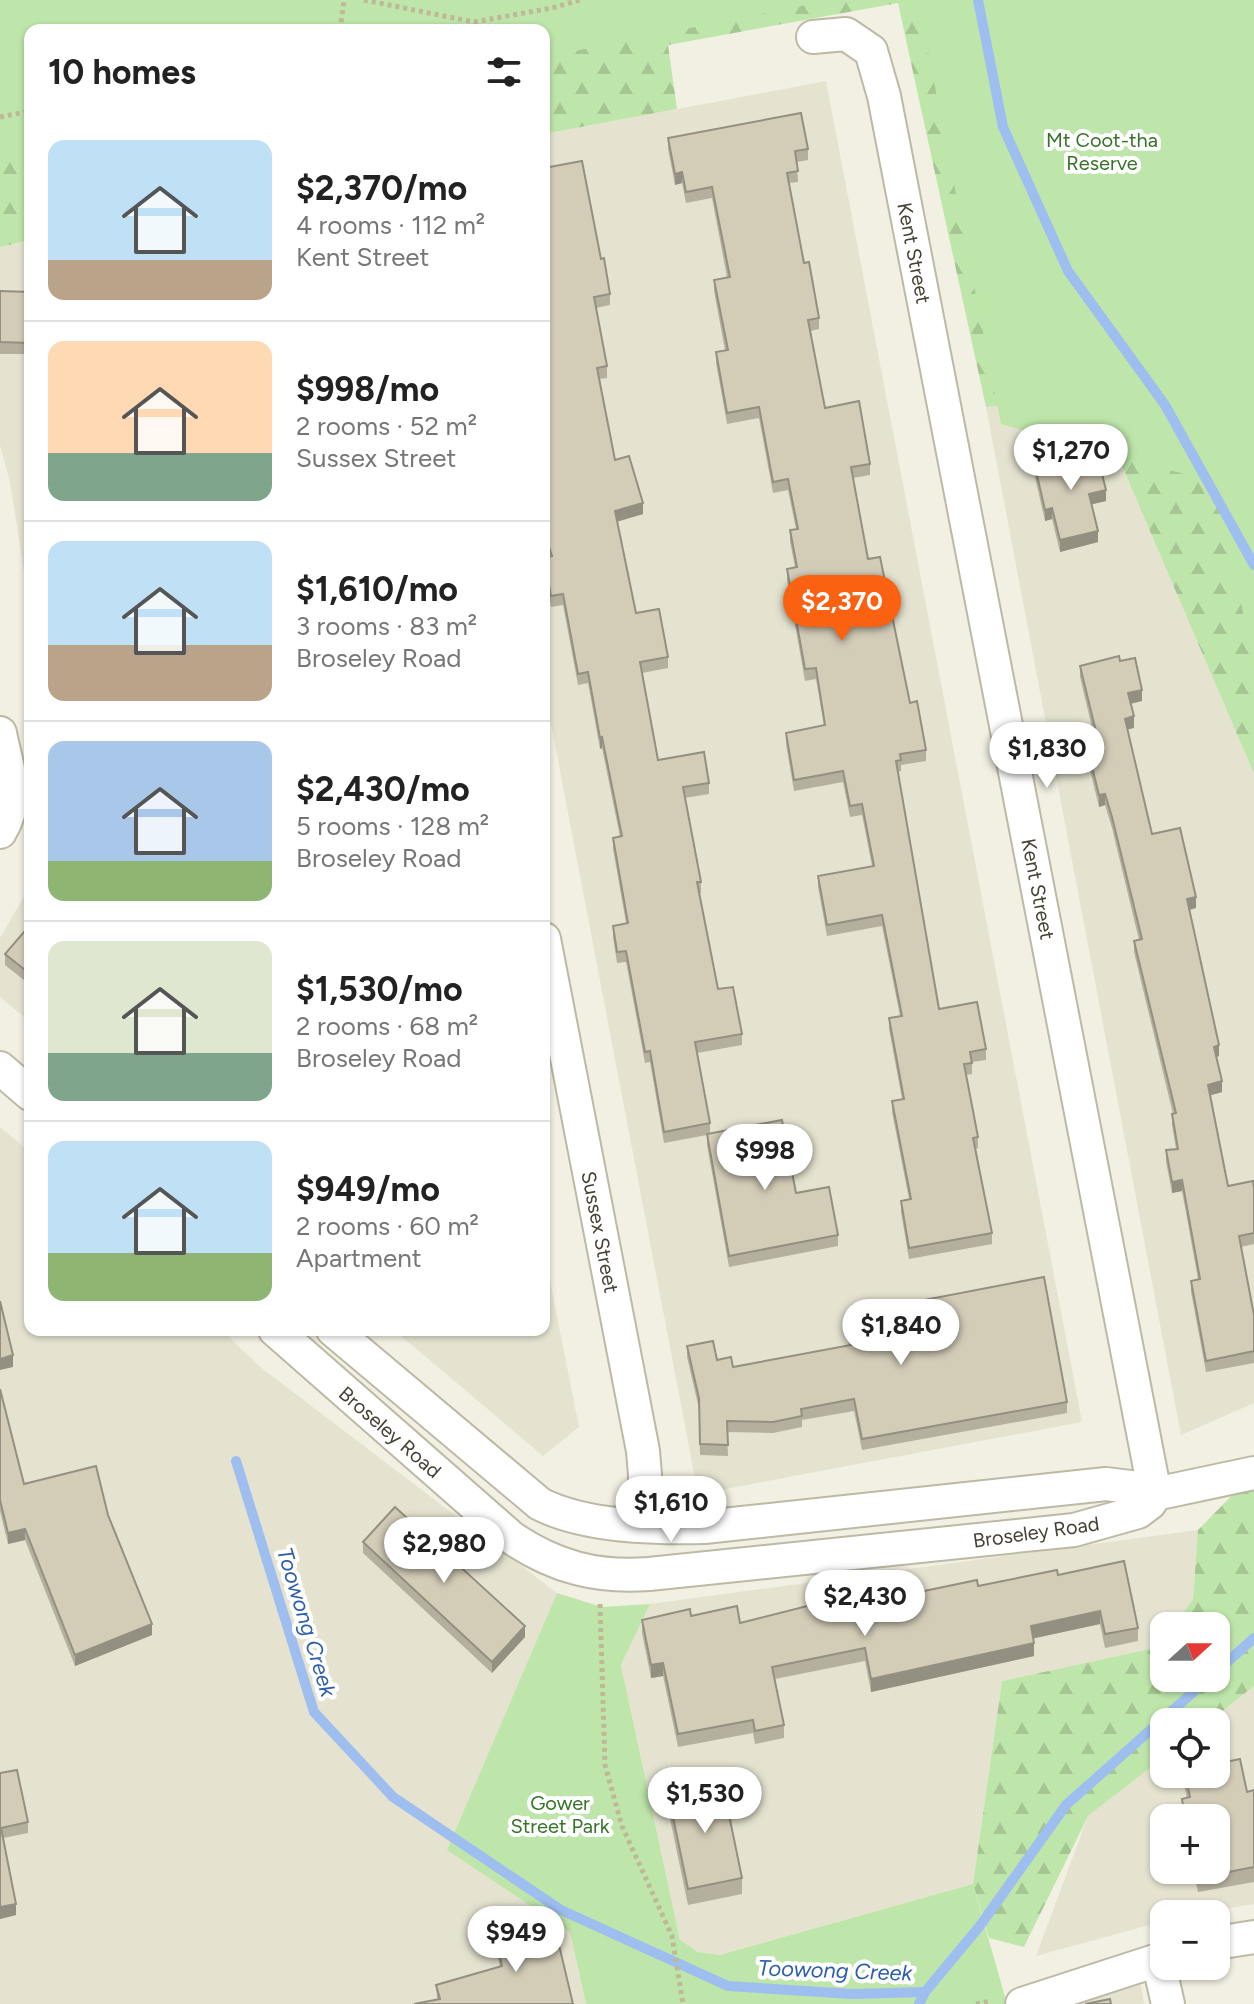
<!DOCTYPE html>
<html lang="en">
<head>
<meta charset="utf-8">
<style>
  body { margin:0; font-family:Figtree,sans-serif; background:#f2f2f2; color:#222; height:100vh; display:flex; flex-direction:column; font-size:30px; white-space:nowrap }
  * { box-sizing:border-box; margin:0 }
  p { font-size:26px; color:#767676 }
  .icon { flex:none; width:44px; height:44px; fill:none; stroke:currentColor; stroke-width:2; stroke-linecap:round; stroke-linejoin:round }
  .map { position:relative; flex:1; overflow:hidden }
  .details { position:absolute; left:24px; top:24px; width:526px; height:1312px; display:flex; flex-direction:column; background:#fff; border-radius:16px; box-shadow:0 2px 6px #0004 }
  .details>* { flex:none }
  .needle { width:52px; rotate:69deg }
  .tools { position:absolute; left:1150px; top:1612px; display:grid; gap:16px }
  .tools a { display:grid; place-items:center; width:80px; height:80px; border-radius:16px; background:#fff; box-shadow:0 2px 6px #0004; font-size:40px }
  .price { position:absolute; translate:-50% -68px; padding:0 18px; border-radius:28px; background:#fff; color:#222; font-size:26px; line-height:52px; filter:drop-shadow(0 2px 4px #0008) }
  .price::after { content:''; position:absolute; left:50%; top:48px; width:24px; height:18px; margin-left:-12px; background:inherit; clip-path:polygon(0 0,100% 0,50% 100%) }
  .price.active { background:#fa6111; color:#fff }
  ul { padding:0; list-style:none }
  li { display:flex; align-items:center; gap:24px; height:200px; padding:0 24px }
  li+li { border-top:2px solid #e0e0e0 }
  li span { display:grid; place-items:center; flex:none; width:224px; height:160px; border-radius:16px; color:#555 }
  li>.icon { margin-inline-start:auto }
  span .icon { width:96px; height:96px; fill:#fffc; stroke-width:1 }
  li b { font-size:34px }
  h2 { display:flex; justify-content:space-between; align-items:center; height:96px; padding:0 24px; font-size:34px }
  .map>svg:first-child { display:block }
  .residential { fill:#e5e3d0; fill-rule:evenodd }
  .forest { fill:url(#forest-firs) }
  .park { fill:#bfe6aa }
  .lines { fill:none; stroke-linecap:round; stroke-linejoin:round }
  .stream { stroke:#9dbeef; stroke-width:10 }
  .minor-casing { stroke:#bcb9a5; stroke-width:36 }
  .path { stroke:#beb896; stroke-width:5; stroke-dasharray:4 4; stroke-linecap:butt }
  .minor { stroke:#fff; stroke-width:32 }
  .wall { fill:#b5b09e }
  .shaded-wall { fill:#949081 }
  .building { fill:#d3cdb8; stroke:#949081; stroke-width:2 }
  .labels { text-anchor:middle; stroke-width:8; stroke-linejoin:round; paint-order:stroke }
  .park-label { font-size:20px; fill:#357327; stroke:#fff }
  .street-label { font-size:20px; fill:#433f33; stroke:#fff }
  .water-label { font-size:22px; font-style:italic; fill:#2d5ead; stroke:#fff }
</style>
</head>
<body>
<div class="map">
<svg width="1254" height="2004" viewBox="0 0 1254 2004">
  <defs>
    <pattern id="forest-firs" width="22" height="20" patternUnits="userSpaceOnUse" patternTransform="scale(2)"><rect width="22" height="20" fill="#bfe6aa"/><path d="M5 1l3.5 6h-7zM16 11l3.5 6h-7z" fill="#a5c693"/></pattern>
  </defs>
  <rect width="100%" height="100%" fill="#f1f0e2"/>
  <g class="residential">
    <polygon points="826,81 1082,1422 698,1494 544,687 544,134"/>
    <polygon points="30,240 30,611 10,482 0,445 0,247"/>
    <polygon points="1093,398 1254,774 1254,1403 1181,1435 986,407"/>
    <polygon points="30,886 30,1022 0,997 0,938"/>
    <polygon points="0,1127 30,1152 30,1330 222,1330 259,1366 557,1593 448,1849 570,1932 586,2004 0,2004"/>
    <polygon points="544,1251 579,1427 543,1456 394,1330 544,1330"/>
    <polygon points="1198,1530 1193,1599 1174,1626 1164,1626 1164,1640 1159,1647 1002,1681 973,1884 718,1955 698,1952 680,1940 621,1665 650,1604"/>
    <path d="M1254 1686V1904L1192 1914H1164V1921L1036 1956 1088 1816 1164 1757V1774H1216V1722H1209ZM1164 1818H1216V1870H1164Z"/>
    <polygon points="1141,1985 1144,2004 1069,2004"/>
  </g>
  <g class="forest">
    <polygon points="0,0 1254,0 1254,774 1093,398 986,407 898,3 668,45 677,109 544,134 544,30 30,30 30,240 0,247"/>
    <polygon points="1254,1473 1254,1686 1209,1722 1164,1722 1164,1757 1088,1816 1024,1947 989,1938 973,1884 1002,1681 1159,1647 1164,1640 1164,1678 1216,1678 1216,1626 1174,1626 1193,1599 1198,1530"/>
  </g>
  <g class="park">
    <polygon points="0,0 831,0 544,57 544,30 30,30 30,158 0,164"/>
    <polygon points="918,0 1254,0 1254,667 1217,483 1001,424"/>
    <polygon points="557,1593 602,1607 650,1604 621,1665 680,1940 698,1952 719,1955 973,1884 1007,2004 586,2004 570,1932 447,1850"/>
  </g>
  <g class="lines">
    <g class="stream">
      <polyline points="978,0 1003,127 1068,271 1165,405 1254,565"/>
      <polyline points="236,1461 314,1712 393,1797 561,1910 728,1986 852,1994 925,1992"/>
      <polyline points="1216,1672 1254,1638"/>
      <polyline points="919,2004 925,1992 979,1927 1066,1805 1209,1678"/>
    </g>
    <defs>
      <g id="minor">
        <polyline points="813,37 846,34 871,51 884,96 1155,1494"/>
        <path d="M0 733C7 769 21 798 0 832"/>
        <polyline points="544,939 643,1451 645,1475 644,1526"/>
        <polyline points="0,1068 30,1094"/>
        <path d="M275 1330 512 1538C555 1567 597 1578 649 1574L1074 1530 1138 1512 1150 1503 1155 1494"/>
        <path d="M333 1330 540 1504C586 1527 654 1528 704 1527L1106 1484 1139 1488 1155 1494 1254 1473"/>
        <polyline points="1216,1943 1254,1937"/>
        <polyline points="1158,1960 1168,2004"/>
        <polyline points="1022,2004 1164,1958"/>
      </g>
    </defs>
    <use href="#minor" class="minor-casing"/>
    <g class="path">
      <polyline points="364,0 474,22 552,8 580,0"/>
      <polyline points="340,30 344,0"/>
      <polyline points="0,117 30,111"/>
      <polyline points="600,1604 605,1765 622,1826 672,1936 683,2004"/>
      <polyline points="976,2004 991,2001"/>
    </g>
    <use href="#minor" class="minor"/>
  </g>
  <g class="wall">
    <polygon points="668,138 808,149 808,160 797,162 798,182 789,183 804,263 819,318 819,329 810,331 825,408 870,464 870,475 853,478 868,559 910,703 926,750 926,761 901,765 901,771 898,772 939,1009 986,1049 986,1060 972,1062 972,1074 966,1075 978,1137 978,1148 976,1149 992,1233 992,1244 909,1259 901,1212 901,1201 909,1199 892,1112 892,1101 902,1099 889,1029 889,1018 900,1016 882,926 827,936 818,887 818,876 872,866 862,815 850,817 843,782 794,791 786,744 786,733 824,725 816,679 805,681 787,580 787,569 795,567 790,542 790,530 796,529 788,490 773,493 759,418 727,424 716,363 716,352 725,350 714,291 714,280 727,277 712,198 686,203 682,183 675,185 668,149"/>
    <polygon points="544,168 601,259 610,294 610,305 596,308 607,366 607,378 599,379 615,460 643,514 617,522 636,613 668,657 668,668 642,673 658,760 709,783 709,794 685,798 701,882 701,893 699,893 718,989 742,1034 742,1045 697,1053 710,1123 710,1133 796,1193 838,1235 838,1246 729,1267 707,1145 707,1135 664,1143 650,1062 645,1063 626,962 617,963 613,937 613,926 626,923 613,849 613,838 620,837 602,748 600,749 588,683 578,685 563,605 551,607 544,569 544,558 548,557 544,543"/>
    <polygon points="0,291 30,292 30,354 0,354"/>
    <polygon points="1034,462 1106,501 1092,504 1098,542 1060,552 1052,519 1045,521 1034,473"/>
    <polygon points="1120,661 1142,701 1131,704 1134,728 1127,729 1152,834 1196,908 1190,910 1219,1056 1216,1057 1222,1092 1211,1095 1228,1186 1254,1188 1254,1244 1241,1247 1254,1315 1254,1363 1206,1372 1191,1292 1191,1281 1198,1279 1182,1191 1172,1193 1166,1162 1166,1150 1176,1149 1172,1125 1172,1114 1173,1114 1134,952 1134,941 1139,940 1112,828 1105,805 1099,807 1089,766 1089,755 1098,753 1080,677 1080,666"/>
    <polygon points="30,925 30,985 5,965 5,954"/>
    <polygon points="846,1315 1067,1402 1067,1413 862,1450 854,1411 802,1420 802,1427 773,1433 727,1432 728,1456 700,1455 699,1409 687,1357 687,1346 733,1367 849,1345 846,1326"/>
    <polygon points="0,1389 24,1484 108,1515 152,1635 75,1666 25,1540 8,1544 0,1511"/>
    <polygon points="363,1542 525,1637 492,1673 363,1553"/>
    <polygon points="1058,1575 1138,1628 1138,1641 1105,1648 1100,1624 1034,1638 1034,1656 871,1692 865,1661 775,1679 784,1725 784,1738 755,1744 753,1733 678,1747 663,1676 651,1678 642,1633 642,1620 691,1616 740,1623 833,1610 978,1586"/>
    <polygon points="0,1773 28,1822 28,1833 3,1838 16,1915 0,1919"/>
    <polygon points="1184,1774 1216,1774 1247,1792 1254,1790 1254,1882 1198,1892 1193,1870 1216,1870 1216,1818 1183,1818 1182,1799 1187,1798 1184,1785"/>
    <polygon points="668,1793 742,1878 742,1894 688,1905 668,1809"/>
    <polygon points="496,1938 573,2004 437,1999 436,1985 500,1967 496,1949"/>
  </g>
  <g class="shaded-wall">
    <polygon points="682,172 682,183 675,185 675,174"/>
    <polygon points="1106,490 1106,501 1089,505 1089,494"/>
    <polygon points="643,503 643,514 615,522 615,511"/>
    <polygon points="1052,508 1052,519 1045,521 1045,510"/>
    <polygon points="1098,531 1098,542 1060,552 1060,540"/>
    <polygon points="1142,690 1142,701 1128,704 1128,693"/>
    <polygon points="1134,716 1134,728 1125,730 1125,719"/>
    <polygon points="602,737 602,748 600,749 600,738"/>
    <polygon points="1105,794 1105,805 1099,807 1099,795"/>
    <polygon points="1196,897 1196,908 1187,910 1187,899"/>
    <polygon points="1219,1045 1219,1056 1214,1058 1214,1047"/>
    <polygon points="1222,1081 1222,1092 1208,1096 1208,1085"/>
    <polygon points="1182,1180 1182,1191 1172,1193 1172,1182"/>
    <polygon points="13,1355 13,1367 0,1370 0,1359"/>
    <polygon points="25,1529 25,1540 8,1544 8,1533"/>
    <polygon points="1100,1611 1100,1624 1031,1639 1031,1626"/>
    <polygon points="152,1624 152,1635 75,1666 75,1655"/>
    <polygon points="525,1626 525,1637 492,1673 492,1662"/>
    <polygon points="1034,1643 1034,1656 871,1692 871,1679"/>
    <polygon points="663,1663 663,1676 651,1678 651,1665"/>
    <polygon points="16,1904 16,1915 0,1919 0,1907"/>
  </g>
  <g class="building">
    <polygon points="801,113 808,149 795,151 798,171 787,173 804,263 809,262 819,318 808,320 825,408 859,401 870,464 851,467 868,559 880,557 910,703 917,701 926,750 900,754 901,760 896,761 939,1009 977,1002 986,1049 970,1052 972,1063 964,1064 978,1137 973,1138 992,1233 909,1248 901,1201 911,1199 892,1101 904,1099 889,1018 902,1016 882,915 827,925 818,876 874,866 862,804 850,806 843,771 794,780 786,733 825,725 816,668 805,669 787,569 797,567 790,530 798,529 788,479 773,482 759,407 727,413 716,352 728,350 714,280 730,277 712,187 686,192 682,172 675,174 668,138"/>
    <polygon points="582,161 601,259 604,258 610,294 594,297 607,366 597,368 615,460 629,456 643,503 615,511 636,613 659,609 668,657 640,662 658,760 704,752 709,783 683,787 701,882 697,882 718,989 733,987 742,1034 695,1042 710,1123 664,1132 650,1051 645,1052 626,951 617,952 613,926 628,923 613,838 622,836 602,737 600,738 588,672 578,674 563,594 551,596 544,558 552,556 544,532 544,168"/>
    <polygon points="0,291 30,292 30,343 0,342"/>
    <polygon points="1079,452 1081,458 1097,454 1106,490 1089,494 1098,531 1060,540 1052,508 1045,510 1034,462"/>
    <polygon points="1119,656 1120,661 1135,658 1142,690 1128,693 1134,716 1125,719 1152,834 1180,828 1196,897 1187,899 1219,1045 1214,1047 1222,1081 1208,1085 1228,1186 1253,1181 1254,1188 1254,1233 1239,1236 1254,1315 1254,1351 1206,1361 1191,1281 1200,1279 1182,1180 1172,1182 1166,1150 1178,1149 1172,1114 1176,1113 1134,941 1142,939 1112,817 1105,794 1099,795 1089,755 1101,752 1080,666"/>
    <polygon points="30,925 30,974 5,954"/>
    <polygon points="782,1120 796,1193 829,1187 838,1235 729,1256 707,1134"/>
    <polygon points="1044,1277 1067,1402 862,1439 854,1399 801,1409 802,1416 773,1422 727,1421 728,1445 700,1444 699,1398 687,1346 713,1341 717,1360 731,1357 733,1367 851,1345 846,1315"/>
    <polygon points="0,1301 13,1355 0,1359"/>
    <polygon points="0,1389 24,1484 96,1466 108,1515 152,1624 75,1655 25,1529 8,1533 0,1500"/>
    <polygon points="395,1507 525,1626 492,1662 363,1542"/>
    <polygon points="1124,1561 1138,1628 1105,1634 1100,1611 1031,1626 1034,1643 871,1679 865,1648 772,1667 784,1725 755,1731 753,1720 678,1734 663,1663 651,1665 642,1620 690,1609 691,1616 737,1606 740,1623 831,1600 833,1610 977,1580 978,1586 1057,1570 1058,1575"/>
    <polygon points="1240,1759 1247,1792 1254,1790 1254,1867 1198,1878 1196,1870 1216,1870 1216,1818 1185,1818 1182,1799 1190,1797 1185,1774 1216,1774 1216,1764"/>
    <polygon points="17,1770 28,1822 1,1828 16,1904 0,1907 0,1773"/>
    <polygon points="722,1781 742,1878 688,1889 668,1793"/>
    <polygon points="554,1924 573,2004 414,2004 440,1999 436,1985 502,1966 496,1938"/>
    <polygon points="1110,1999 1111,2004 1085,2004"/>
  </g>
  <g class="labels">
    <g class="park-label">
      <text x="1102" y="147">Mt Coot-tha<tspan x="1102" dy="23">Reserve</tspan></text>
      <text x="560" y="1810">Gower<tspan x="560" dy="23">Street Park</tspan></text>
    </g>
    <g class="street-label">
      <text transform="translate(914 253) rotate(79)" y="7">Kent Street</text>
      <text transform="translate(1038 889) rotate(79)" y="7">Kent Street</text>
      <text transform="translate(600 1232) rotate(79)" y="7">Sussex Street</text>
      <text transform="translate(390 1432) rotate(41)" y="7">Broseley Road</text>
      <text transform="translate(1036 1532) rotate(-8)" y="7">Broseley Road</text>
    </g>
    <g class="water-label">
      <text transform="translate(307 1622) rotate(73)" y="8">Toowong Creek</text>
      <text transform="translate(835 1970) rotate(2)" y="8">Toowong Creek</text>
    </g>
  </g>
</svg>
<div class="tools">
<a><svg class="needle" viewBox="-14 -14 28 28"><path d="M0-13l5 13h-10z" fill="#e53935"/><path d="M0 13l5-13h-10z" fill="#767676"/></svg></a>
<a><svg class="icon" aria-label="locate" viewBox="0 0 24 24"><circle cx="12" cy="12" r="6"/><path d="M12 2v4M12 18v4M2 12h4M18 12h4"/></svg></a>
<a>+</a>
<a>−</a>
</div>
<b class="price" style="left:1071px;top:492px">$1,270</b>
<b class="price active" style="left:842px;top:643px">$2,370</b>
<b class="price" style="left:1047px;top:790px">$1,830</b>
<b class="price" style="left:765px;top:1192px">$998</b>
<b class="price" style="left:901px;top:1367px">$1,840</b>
<b class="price" style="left:671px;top:1544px">$1,610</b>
<b class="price" style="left:444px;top:1585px">$2,980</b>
<b class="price" style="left:865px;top:1638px">$2,430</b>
<b class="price" style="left:705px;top:1835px">$1,530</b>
<b class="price" style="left:516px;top:1974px">$949</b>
<section class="details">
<h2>10 homes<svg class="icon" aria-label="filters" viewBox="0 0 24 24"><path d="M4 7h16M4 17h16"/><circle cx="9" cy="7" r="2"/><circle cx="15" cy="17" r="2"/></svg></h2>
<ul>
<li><span style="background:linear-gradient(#bfe0f5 75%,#b9a48a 0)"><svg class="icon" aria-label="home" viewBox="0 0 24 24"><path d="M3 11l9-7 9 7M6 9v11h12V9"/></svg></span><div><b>$2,370/mo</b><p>4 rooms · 112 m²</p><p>Kent Street</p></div></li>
<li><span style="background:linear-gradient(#ffd9b3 70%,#7fa58c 0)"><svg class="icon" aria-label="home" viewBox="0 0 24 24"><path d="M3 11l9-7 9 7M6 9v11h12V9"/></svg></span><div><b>$998/mo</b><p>2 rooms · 52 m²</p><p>Sussex Street</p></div></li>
<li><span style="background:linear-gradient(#bfe0f5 65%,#b9a48a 0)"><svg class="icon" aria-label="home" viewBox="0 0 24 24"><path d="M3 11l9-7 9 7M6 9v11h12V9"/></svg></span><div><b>$1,610/mo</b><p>3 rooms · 83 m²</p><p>Broseley Road</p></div></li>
<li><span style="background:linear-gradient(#a9c7e8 75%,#8fb573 0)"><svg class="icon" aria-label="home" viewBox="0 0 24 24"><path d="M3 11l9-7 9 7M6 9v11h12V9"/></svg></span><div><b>$2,430/mo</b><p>5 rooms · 128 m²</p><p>Broseley Road</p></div></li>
<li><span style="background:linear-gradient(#dfe7d0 70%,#7fa58c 0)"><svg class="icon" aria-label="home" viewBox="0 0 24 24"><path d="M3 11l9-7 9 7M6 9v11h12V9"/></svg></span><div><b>$1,530/mo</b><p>2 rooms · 68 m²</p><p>Broseley Road</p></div></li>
<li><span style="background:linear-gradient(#bfe0f5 70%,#8fb573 0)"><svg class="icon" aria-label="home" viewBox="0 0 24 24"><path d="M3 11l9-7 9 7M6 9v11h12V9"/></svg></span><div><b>$949/mo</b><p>2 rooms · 60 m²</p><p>Apartment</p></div></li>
</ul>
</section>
</div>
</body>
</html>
